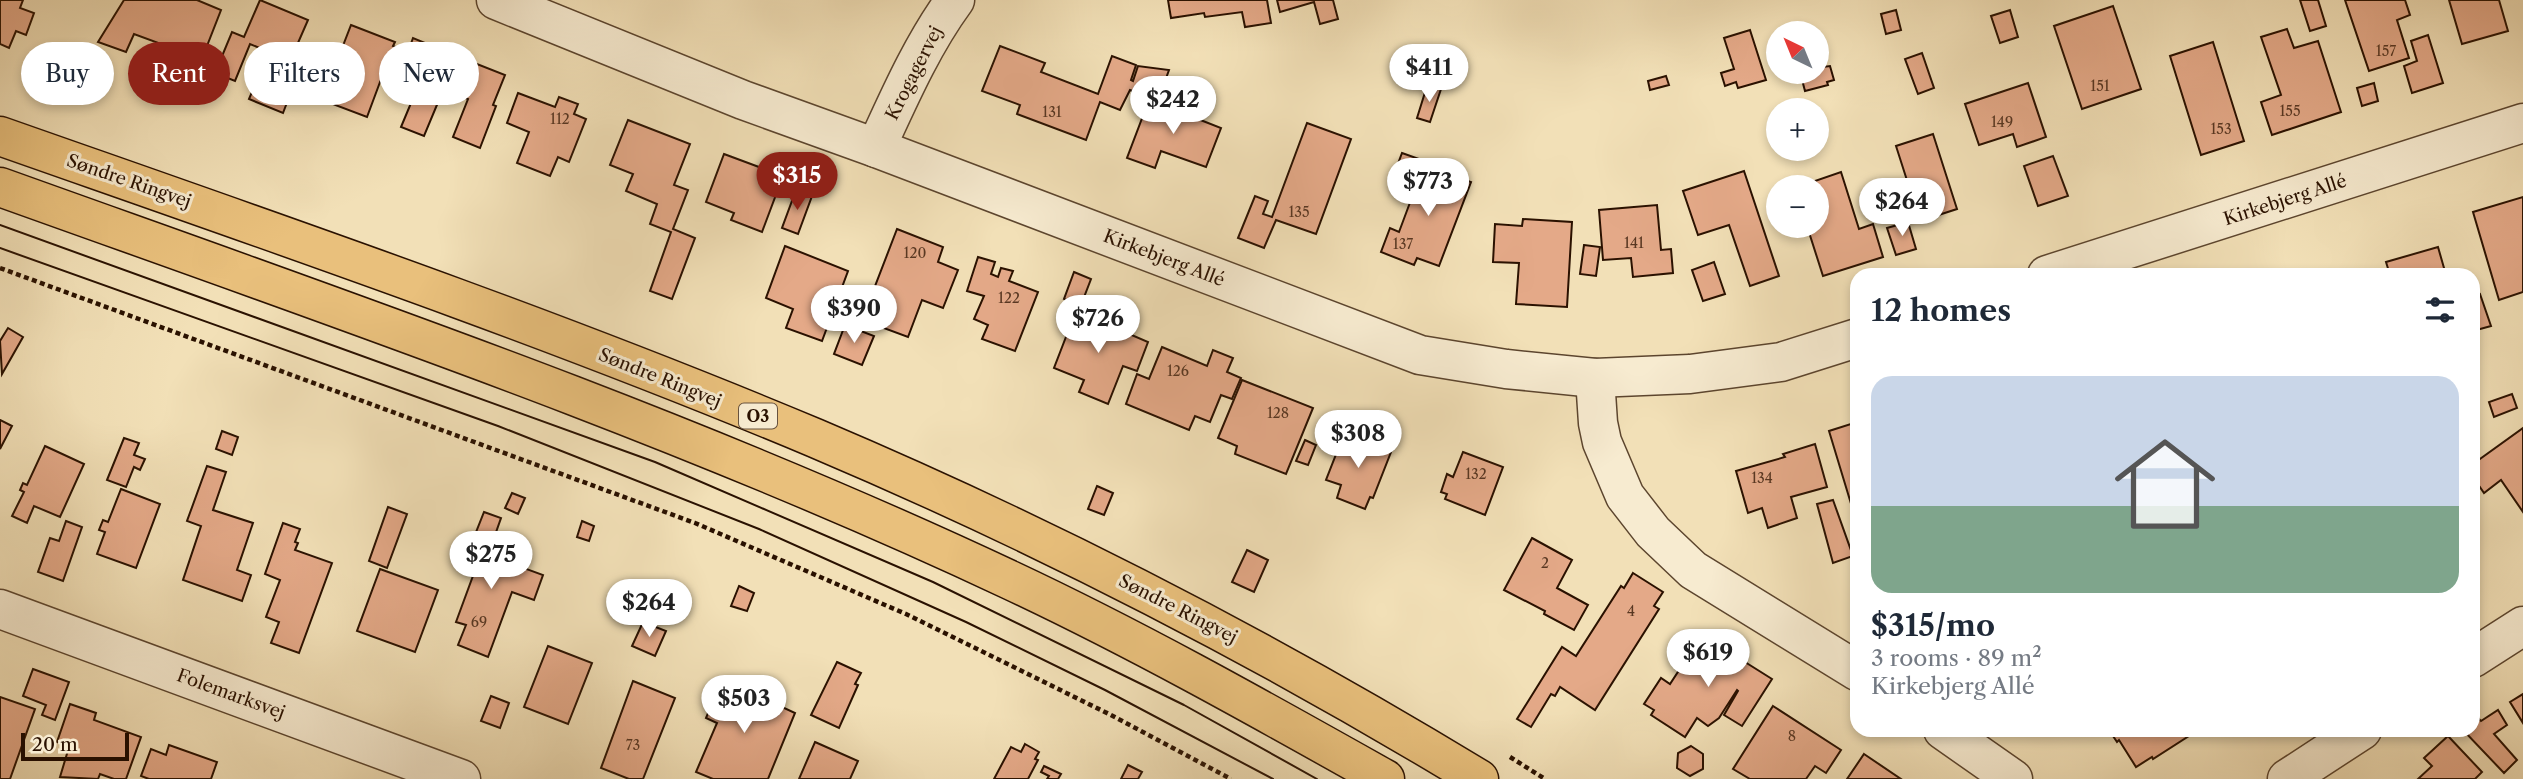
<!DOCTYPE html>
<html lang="en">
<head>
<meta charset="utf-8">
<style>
  body { margin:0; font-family:"Libre Caslon Text",serif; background:#f6f6f7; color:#1f2937; height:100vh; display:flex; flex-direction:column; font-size:26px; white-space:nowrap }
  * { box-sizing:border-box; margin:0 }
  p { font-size:23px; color:#747a83 }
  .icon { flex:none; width:38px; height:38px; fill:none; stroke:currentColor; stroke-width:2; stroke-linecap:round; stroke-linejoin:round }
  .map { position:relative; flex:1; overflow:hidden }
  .sheet { position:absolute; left:1850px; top:268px; width:630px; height:469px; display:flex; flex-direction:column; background:#fff; border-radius:21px; box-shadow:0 4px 10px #0003 }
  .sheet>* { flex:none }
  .banner { position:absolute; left:21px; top:42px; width:665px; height:63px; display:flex; gap:14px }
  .needle { width:46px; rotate:317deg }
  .controls { position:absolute; left:1766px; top:21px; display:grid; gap:14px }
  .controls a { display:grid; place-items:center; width:63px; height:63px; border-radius:50%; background:#fff; box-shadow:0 4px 10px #0003; font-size:35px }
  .scale { position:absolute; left:21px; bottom:18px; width:108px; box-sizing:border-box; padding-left:7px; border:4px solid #2a1100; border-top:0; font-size:19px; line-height:24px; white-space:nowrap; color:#2a1100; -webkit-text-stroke:5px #f7ebd0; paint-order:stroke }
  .price { position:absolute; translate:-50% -60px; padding:0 16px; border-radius:24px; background:#fff; color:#222; font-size:23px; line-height:46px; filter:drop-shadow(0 2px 4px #0008) }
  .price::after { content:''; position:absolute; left:50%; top:42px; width:21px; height:16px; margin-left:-10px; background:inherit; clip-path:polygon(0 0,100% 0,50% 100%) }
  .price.current { background:#8f2418; color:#fff }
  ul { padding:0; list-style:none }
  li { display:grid; align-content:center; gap:14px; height:371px; padding:0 21px }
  li span { display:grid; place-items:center; height:217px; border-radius:21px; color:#555 }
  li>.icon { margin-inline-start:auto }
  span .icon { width:126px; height:126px; fill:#fffc; stroke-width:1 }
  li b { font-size:30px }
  h2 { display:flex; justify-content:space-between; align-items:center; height:84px; padding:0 21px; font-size:30px }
  .chip { padding:0 24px; border-radius:32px; background:#fff; box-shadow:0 4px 10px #0003; font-size:24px; line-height:63px }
  .chip.current { background:#8f2418; color:#fff }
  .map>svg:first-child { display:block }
  .building { fill:#e4a988; stroke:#2a1100; stroke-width:2 }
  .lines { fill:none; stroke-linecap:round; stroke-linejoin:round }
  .minor-casing { stroke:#5c452e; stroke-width:41 }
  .major-casing { stroke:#2a1100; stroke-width:41 }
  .path { stroke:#2a1100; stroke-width:4.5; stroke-dasharray:5 3.5; stroke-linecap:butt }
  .minor { stroke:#f7ebd0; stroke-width:38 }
  .major { stroke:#e9c07c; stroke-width:38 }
  .tram { stroke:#2a1100; stroke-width:2 }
  .labels { text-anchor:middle; stroke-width:6; stroke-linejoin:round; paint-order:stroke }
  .number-label { font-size:14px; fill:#583722 }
  .shield { fill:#f7ebd0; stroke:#68523e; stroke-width:2 }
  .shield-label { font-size:16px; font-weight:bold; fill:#2a1100 }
  .street-label { font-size:18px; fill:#2a1100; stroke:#f7ebd0 }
</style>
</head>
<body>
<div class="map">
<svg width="2523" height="779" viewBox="0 0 2523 779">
  <rect width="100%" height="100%" fill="#f2e0b7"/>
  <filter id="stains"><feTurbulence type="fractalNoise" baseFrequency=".00286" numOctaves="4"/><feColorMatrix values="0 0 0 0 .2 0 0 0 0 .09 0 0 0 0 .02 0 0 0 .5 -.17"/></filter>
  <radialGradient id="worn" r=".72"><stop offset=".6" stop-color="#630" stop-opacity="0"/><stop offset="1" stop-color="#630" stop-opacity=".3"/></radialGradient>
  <g class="building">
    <polygon points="0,0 23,0 20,8 34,13 26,35 16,31 9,48 0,44"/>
    <polygon points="124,0 197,0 221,10 196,74 158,59 164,45 134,34 126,52 98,42"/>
    <polygon points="260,0 308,20 294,52 298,54 292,68 299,71 283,113 249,99 269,52 250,44 235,81 215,73 232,32 244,37"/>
    <polygon points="1168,0 1267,0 1271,23 1245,27 1242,12 1205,17 1204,13 1171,18"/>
    <polygon points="1277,0 1333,0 1338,19 1320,24 1314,2 1280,12"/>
    <polygon points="2300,0 2318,0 2326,26 2310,31"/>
    <polygon points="2345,0 2405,0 2410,15 2397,20 2409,58 2369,71"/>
    <polygon points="2449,0 2499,0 2508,31 2462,44"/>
    <polygon points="2113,6 2141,89 2082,109 2054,26"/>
    <polygon points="1896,10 1901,30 1886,34 1881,14"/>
    <polygon points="2010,10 2018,37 2000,43 1991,16"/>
    <polygon points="351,25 395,42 393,46 408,52 413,38 430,45 417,78 386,66 367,117 322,100"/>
    <polygon points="2287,29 2294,48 2318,41 2341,112 2272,135 2261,102 2281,95 2261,37"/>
    <polygon points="1750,30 1766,80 1738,88 1736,82 1725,86 1721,73 1734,69 1724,38"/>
    <polygon points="2428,35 2443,83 2412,93 2404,66 2417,61 2411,41"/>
    <polygon points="2213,42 2244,141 2201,155 2170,56"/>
    <polygon points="1000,46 1045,63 1041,72 1098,94 1112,56 1136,65 1131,80 1133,81 1138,66 1169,70 1161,92 1150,87 1147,96 1130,90 1120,110 1100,102 1086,140 1017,114 1020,105 982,91"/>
    <polygon points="449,53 505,75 493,105 496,106 480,148 453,137 468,99 436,86"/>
    <polygon points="1922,53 1934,88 1918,94 1905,59"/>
    <polygon points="1822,65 1823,67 1830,66 1834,80 1827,82 1828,85 1805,91 1800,72 1816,72 1816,66"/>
    <polygon points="1666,76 1669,85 1650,90 1648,81"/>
    <polygon points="2028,83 2046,137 2017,147 2013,134 1979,145 1965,104"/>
    <polygon points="2374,83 2378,101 2362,106 2357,88"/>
    <polygon points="1427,86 1441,89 1430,122 1417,118"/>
    <polygon points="416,91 439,100 424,136 401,127"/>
    <polygon points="518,93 555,107 559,97 578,104 574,114 586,119 569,162 558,157 550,176 517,163 529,132 507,123"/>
    <polygon points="1149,100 1181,113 1185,106 1193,105 1199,111 1198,119 1221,128 1206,167 1161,151 1155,168 1127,158"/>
    <polygon points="628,120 690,144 674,185 688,190 673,229 695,238 672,299 650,291 671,232 650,224 657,204 626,191 633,174 610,165"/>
    <polygon points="1307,123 1351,139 1316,234 1276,220 1264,248 1238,238 1255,196 1268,201 1263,214 1272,217"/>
    <polygon points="1933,134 1957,209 1920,221 1896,146"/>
    <polygon points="1402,153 1422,160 1410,192 1390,185"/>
    <polygon points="724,154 783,176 762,232 731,220 734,213 706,202"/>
    <polygon points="2053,156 2068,196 2038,206 2024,166"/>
    <polygon points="1424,165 1471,182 1439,266 1417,258 1414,265 1381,252 1390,228 1399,232"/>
    <polygon points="1744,171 1779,276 1750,286 1729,225 1698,235 1683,191"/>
    <polygon points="1841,172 1859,229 1873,224 1883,257 1823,276 1807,226 1816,226 1816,187 1811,187 1809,183"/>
    <polygon points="796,190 812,196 798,234 782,228"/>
    <polygon points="2523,197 2523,292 2499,300 2473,212"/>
    <polygon points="1657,205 1661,250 1671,249 1673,273 1633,277 1631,258 1603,260 1599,210"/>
    <polygon points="1523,219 1572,222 1567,307 1516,304 1519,263 1493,262 1495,224 1522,226"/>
    <polygon points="1908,222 1916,249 1896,255 1887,228"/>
    <polygon points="897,229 943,247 938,262 958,270 943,308 922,300 908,337 862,320"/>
    <polygon points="1584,245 1600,247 1596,276 1580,274"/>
    <polygon points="785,246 848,271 822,341 786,328 793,309 766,298"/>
    <polygon points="2438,247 2446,275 2390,275 2386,262"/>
    <polygon points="978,257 995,262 991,274 998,277 1001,268 1013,271 1009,281 1038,292 1015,351 982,339 988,325 974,319 984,296 967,291"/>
    <polygon points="1714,262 1725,294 1703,301 1692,270"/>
    <polygon points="1074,272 1091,279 1081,305 1064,299"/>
    <polygon points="2480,294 2491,326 2473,331 2473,296"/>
    <polygon points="1076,311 1148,342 1137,371 1123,366 1108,404 1079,392 1084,380 1054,368"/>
    <polygon points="845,325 874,336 862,365 834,354"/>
    <polygon points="8,328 23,337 2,374 0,341"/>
    <polygon points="1162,347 1207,366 1213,350 1233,358 1227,372 1241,378 1232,399 1221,395 1210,422 1195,416 1189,430 1126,404 1137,374 1149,379"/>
    <polygon points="1242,380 1313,408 1286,474 1235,454 1237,446 1218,438"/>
    <polygon points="2512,394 2517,408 2494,417 2489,402"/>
    <polygon points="0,420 12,426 0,449"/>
    <polygon points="1857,422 1857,505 1852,507 1829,431"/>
    <polygon points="2523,428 2523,512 2501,480 2484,493 2473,477 2473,464"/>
    <polygon points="222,431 238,437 232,455 216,449"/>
    <polygon points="1344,434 1391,452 1373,498 1370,497 1365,509 1337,498 1341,485 1326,480"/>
    <polygon points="124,438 139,443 134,455 145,459 140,470 134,467 126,487 107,480"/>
    <polygon points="1305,440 1316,445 1308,465 1296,461"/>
    <polygon points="1815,444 1827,487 1791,497 1797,518 1768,528 1762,508 1748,513 1736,471 1785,457 1783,454"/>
    <polygon points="45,446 84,464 60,517 34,506 27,523 12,516 24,492 20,490 23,483 27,485"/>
    <polygon points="1463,452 1503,467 1485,515 1445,499 1447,494 1441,492 1447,474 1453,477"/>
    <polygon points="207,466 226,472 213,510 253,523 237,570 251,575 242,601 183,580 201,526 187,521"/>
    <polygon points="1097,486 1113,493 1104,515 1088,509"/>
    <polygon points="121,489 160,504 136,568 97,554 105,532 99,530 103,520 108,522"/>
    <polygon points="512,493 525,498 518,514 505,508"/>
    <polygon points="1833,500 1853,556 1833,563 1817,504"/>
    <polygon points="388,507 407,514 387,568 369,561"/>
    <polygon points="484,512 501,518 488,555 543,575 534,600 512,592 488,657 458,645 466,625 456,622 481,554 469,550"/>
    <polygon points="66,521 82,527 63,581 38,572 50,538 59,541"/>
    <polygon points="582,521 594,526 589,541 577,537"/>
    <polygon points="283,523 300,529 295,542 298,543 295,550 332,563 299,653 271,643 279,622 266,617 280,580 265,574"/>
    <polygon points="1532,538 1572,560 1557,588 1588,605 1574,630 1544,614 1545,611 1504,590"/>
    <polygon points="1247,550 1268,560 1254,592 1232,582"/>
    <polygon points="380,569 438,590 415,652 357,631"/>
    <polygon points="1633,573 1663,592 1654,606 1659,609 1595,710 1560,687 1555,696 1551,694 1531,727 1517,719 1562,647 1576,656 1621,586 1624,588"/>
    <polygon points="739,586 754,593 747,611 731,606"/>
    <polygon points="643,622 666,631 655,656 632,646"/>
    <polygon points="1702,635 1772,679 1742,726 1724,715 1738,691 1737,690 1719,718 1708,726 1697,718 1685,737 1651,715 1654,710 1644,704 1661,678 1670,684"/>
    <polygon points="548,646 592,663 568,724 524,707"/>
    <polygon points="837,662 861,673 855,684 858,685 839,728 811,715"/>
    <polygon points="33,669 69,682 55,720 42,715 46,705 23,696"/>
    <polygon points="722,679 795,713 768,779 713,779 696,772 717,723 706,718"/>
    <polygon points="633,681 675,698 643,779 629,779 601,768"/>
    <polygon points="2523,694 2523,723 2510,702"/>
    <polygon points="491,696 509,703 500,728 481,721"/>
    <polygon points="0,697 35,709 10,779 0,779"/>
    <polygon points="70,704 96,713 94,720 141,737 126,779 114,779 100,774 98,779 60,777 69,747 57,742"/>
    <polygon points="1773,706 1841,750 1826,773 1815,766 1806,779 1750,779 1733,769"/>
    <polygon points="2498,710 2507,725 2494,734 2517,760 2504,773 2463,730 2473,730 2473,721 2477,717 2481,721"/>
    <polygon points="2109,730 2189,730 2192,734 2153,759 2152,757 2136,767 2119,740 2117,742"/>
    <polygon points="2448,736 2482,772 2475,779 2418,779 2432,766 2424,758"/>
    <polygon points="815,742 858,761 850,779 799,779"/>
    <polygon points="1025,744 1039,752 1035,759 1038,760 1028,779 994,779 1011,747 1021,752"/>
    <polygon points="169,745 217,762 211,779 149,779 141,776 151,749 166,755"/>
    <polygon points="1691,746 1703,754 1703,769 1690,776 1677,768 1678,753"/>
    <polygon points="1864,754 1901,779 1847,779"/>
    <polygon points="1128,765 1142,772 1138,779 1121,779"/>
    <polygon points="1044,766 1061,774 1058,779 1047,779 1049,776 1041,772"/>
  </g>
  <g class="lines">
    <defs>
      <g id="minor">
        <polyline points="496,0 743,100 876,148 1420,355 1506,369 1595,378 1690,374 1781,362 1857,338"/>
        <path d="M876 148C899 98 922 45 955 0"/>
        <polyline points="2047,275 2523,123"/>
        <polyline points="1595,378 1598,423 1602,442 1625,496 1653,532 1693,570 1857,671"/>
        <polyline points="0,609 461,779"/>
        <polyline points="2473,658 2523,626"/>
        <polyline points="1943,730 2013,779"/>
        <polyline points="2287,779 2362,730"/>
      </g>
      <g id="major">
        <path d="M0 136C273 232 548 326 815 438 1044 535 1267 650 1479 779"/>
        <path d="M0 187C340 309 683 426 1010 580 1138 640 1262 710 1385 779"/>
      </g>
    </defs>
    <use href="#minor" class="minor-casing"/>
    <use href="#major" class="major-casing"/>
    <g class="path">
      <polyline points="0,268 695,523 906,614 1109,714 1231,779"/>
      <polyline points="1510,757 1545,779"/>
    </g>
    <use href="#minor" class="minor"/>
    <use href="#major" class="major"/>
    <g class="tram">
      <polyline points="0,225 655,462 933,582 1184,705 1317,779"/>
      <polyline points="0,248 498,426 759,529 966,622 1105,690 1273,779"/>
    </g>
  </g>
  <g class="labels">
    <g class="number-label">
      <text x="2386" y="56">157</text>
      <text x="2100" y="91">151</text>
      <text x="2290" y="116">155</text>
      <text x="1052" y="117">131</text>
      <text x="560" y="124">112</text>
      <text x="2002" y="127">149</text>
      <text x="2221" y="134">153</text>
      <text x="1299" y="217">135</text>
      <text x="1634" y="248">141</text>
      <text x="1403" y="249">137</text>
      <text x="915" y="258">120</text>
      <text x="1009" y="303">122</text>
      <text x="1178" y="376">126</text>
      <text x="1278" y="418">128</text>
      <text x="1476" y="479">132</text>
      <text x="1762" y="483">134</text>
      <text x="1545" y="568">2</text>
      <text x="1631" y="616">4</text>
      <text x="479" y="627">69</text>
      <text x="1792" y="741">8</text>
      <text x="633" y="750">73</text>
    </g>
    <rect class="shield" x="739" y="403.5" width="38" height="25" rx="5"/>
    <g class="shield-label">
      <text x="758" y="422">O3</text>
    </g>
    <g class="street-label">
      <text transform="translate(914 73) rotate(-63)" y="6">Krogagervej</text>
      <text transform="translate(129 181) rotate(19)" y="6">Søndre Ringvej</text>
      <text transform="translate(2285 200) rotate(-18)" y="6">Kirkebjerg Allé</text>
      <text transform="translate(1164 258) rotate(21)" y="6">Kirkebjerg Allé</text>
      <text transform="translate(660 378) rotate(22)" y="6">Søndre Ringvej</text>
      <text transform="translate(1178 609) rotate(27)" y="6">Søndre Ringvej</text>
      <text transform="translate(231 694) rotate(20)" y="6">Folemarksvej</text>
    </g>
  </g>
  <rect width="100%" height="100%" filter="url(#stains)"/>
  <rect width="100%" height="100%" fill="url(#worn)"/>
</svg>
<div class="controls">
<a><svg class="needle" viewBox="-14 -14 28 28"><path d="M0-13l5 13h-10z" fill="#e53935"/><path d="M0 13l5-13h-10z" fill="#747a83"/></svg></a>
<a>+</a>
<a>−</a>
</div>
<div class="scale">20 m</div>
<b class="price" style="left:1429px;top:104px">$411</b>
<b class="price" style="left:1173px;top:136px">$242</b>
<b class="price current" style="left:797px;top:212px">$315</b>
<b class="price" style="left:1428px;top:218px">$773</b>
<b class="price" style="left:1902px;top:238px">$264</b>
<b class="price" style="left:854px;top:345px">$390</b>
<b class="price" style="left:1098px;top:355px">$726</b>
<b class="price" style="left:1358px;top:470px">$308</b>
<b class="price" style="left:491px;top:591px">$275</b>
<b class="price" style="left:649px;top:639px">$264</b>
<b class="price" style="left:1708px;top:689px">$619</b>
<b class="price" style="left:744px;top:735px">$503</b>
<div class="banner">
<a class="chip">Buy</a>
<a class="chip current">Rent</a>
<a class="chip">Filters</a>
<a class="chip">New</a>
</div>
<section class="sheet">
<h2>12 homes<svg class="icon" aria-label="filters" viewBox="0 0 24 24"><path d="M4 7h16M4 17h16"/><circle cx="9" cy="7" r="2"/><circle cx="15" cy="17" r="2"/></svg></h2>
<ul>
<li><span style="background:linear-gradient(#c9d6e8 60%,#7fa58c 0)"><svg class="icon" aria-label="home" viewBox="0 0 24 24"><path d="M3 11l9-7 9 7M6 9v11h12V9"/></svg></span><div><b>$315/mo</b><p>3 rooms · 89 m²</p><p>Kirkebjerg Allé</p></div></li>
</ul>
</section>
</div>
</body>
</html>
